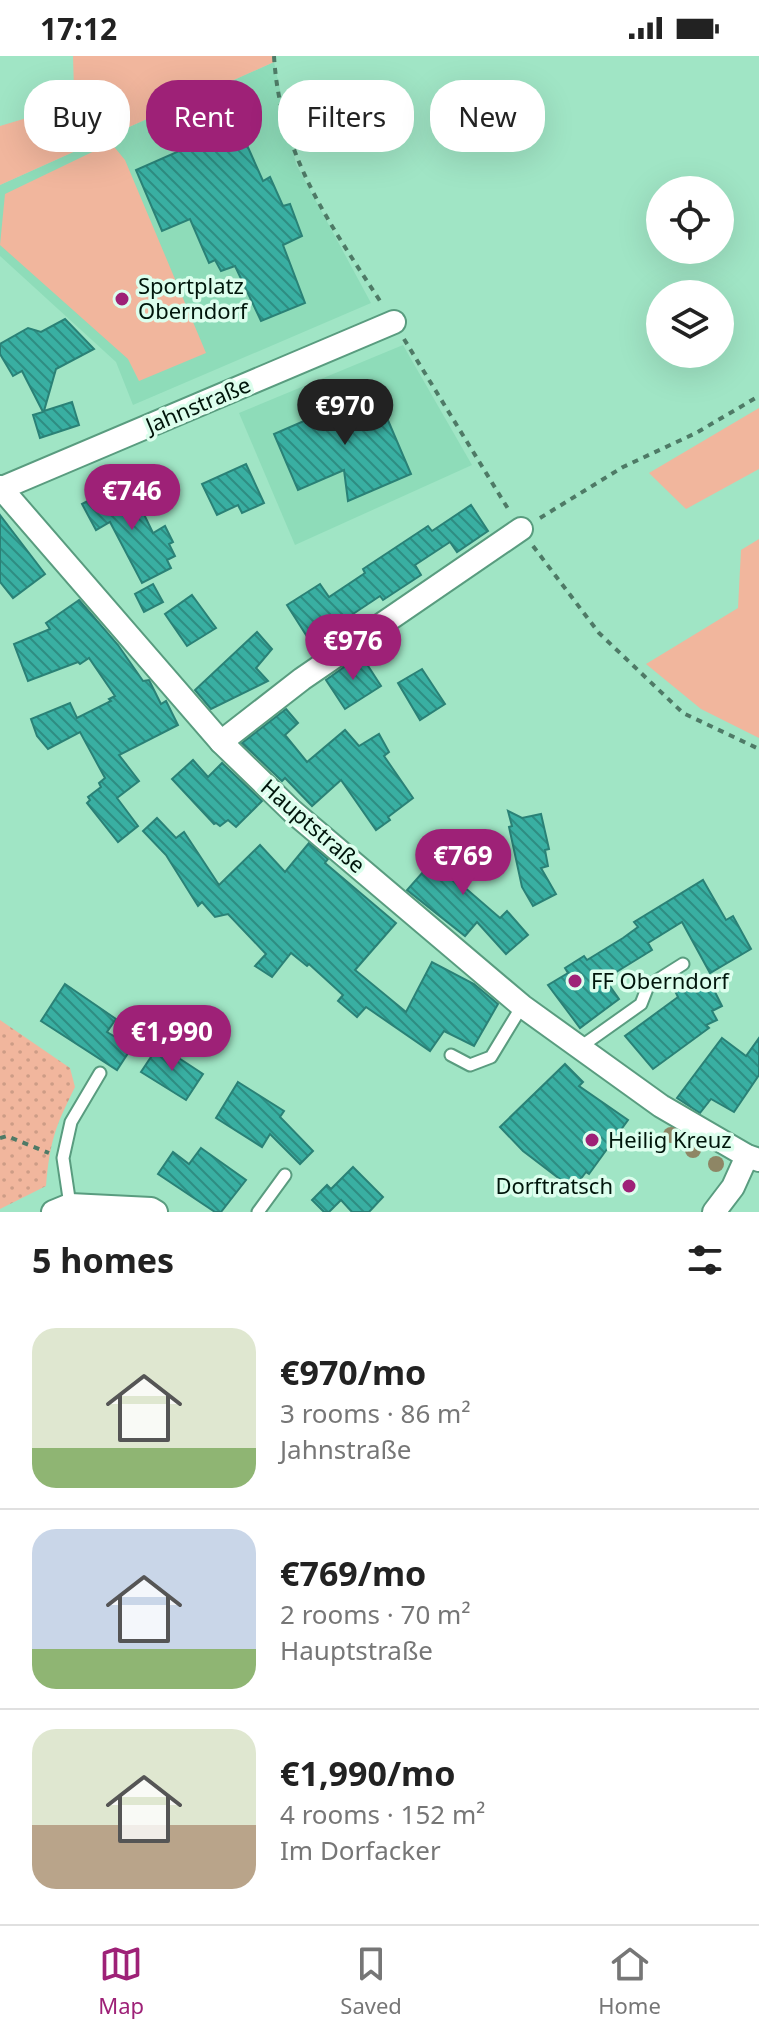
<!DOCTYPE html>
<html lang="en">
<head>
<meta charset="utf-8">
<style>
  body { margin:0; font-family:"Noto Sans",sans-serif; background:#f6f6f6; color:#222; height:100vh; display:flex; flex-direction:column; font-size:30px; white-space:nowrap }
  * { box-sizing:border-box; margin:0 }
  p { font-size:26px; color:#767676 }
  .icon { flex:none; width:44px; height:44px; fill:none; stroke:currentColor; stroke-width:2; stroke-linecap:round; stroke-linejoin:round }
  .map { position:relative; height:1156px; overflow:hidden }
  .sheet { display:flex; flex-direction:column; background:#fff; flex:1 }
  .sheet>* { flex:none }
  .banner { position:absolute; left:24px; top:24px; width:712px; height:72px; display:flex; gap:16px }
  .buttons { position:absolute; left:646px; top:120px; display:grid; gap:16px }
  .buttons a { display:grid; place-items:center; width:88px; height:88px; border-radius:50%; background:#fff; box-shadow:0 8px 32px #0002; font-size:40px }
  .price { position:absolute; translate:-50% -68px; padding:0 18px; border-radius:28px; background:#9e2177; color:#fff; font-size:26px; line-height:52px; filter:drop-shadow(0 2px 4px #0008) }
  .price::after { content:''; position:absolute; left:50%; top:48px; width:24px; height:18px; margin-left:-12px; background:inherit; clip-path:polygon(0 0,100% 0,50% 100%) }
  .price.current { background:#222; color:#fff }
  ul { padding:0; list-style:none }
  li { display:flex; align-items:center; gap:24px; height:200px; padding:0 32px }
  li+li { border-top:2px solid #e0e0e0 }
  li span { display:grid; place-items:center; flex:none; width:224px; height:160px; border-radius:24px; color:#555 }
  li>.icon { margin-inline-start:auto }
  span .icon { width:96px; height:96px; fill:#fffc; stroke-width:1 }
  li b { font-size:34px }
  h2 { display:flex; justify-content:space-between; align-items:center; height:96px; padding:0 32px; font-size:34px }
  .chip { padding:0 28px; border-radius:32px; background:#fff; box-shadow:0 8px 32px #0002; font-size:28px; line-height:72px }
  .chip.current { background:#9e2177; color:#fff }
  .status { display:flex; justify-content:space-between; align-items:center; height:56px; padding:0 40px; background:#fff; direction:ltr }
  .status svg { height:22px; fill:currentColor }
  .tab-bar { display:flex; justify-content:space-around; align-items:center; height:112px; border-top:2px solid #e0e0e0; background:#fff; font-size:22px; color:#767676 }
  .tab-bar a { display:grid; justify-items:center; gap:4px }
  .tab-bar .current { color:#9e2177 }
  .map>svg:first-child { display:block }
  .built { fill:#8edcb9 }
  .grass { fill:#f1b69d }
  .park { fill:url(#park-dots) }
  .building { fill:url(#building-back-hatch); stroke:#2a8176; stroke-width:2 }
  .lines { fill:none; stroke-linecap:round; stroke-linejoin:round }
  .lane-casing { stroke:#599c7f; stroke-width:15 }
  .street-casing { stroke:#599c7f; stroke-width:26 }
  .path { stroke:#4e7a66; stroke-width:4; stroke-dasharray:6 6; stroke-linecap:butt }
  .lane { stroke:#fff; stroke-width:11 }
  .street { stroke:#fff; stroke-width:22 }
  .tree { fill:#8e8665 }
  .poi-dot { fill:#9e2177; stroke:#dcfeed; stroke-width:3 }
  .labels { text-anchor:middle; stroke-width:7; stroke-linejoin:round; paint-order:stroke }
  .poi-label { font-size:22px; fill:#00150b; stroke:#dcfeed; text-anchor:start }
  .street-label { font-size:22px; fill:#00150b; stroke:#dcfeed }
</style>
</head>
<body>
<div class="status"><b>17:12</b><svg viewBox="0 0 49 12"><path d="M0 12V9h3v3zM5 12V6h3v6zM10 12V3h3v9zM15 12V0h3v12zM26 1h20v11H26zM47 4h2v5h-2z"/></svg></div>
<div class="map">
<svg width="759" height="1156" viewBox="0 0 759 1156">
  <defs>
    <pattern id="park-dots" width="8" height="8" patternUnits="userSpaceOnUse" patternTransform="scale(2)"><rect width="8" height="8" fill="#f1b69d"/><path d="M2 2h.1M6 6h.1" fill="none" stroke="#cd9c86" stroke-width="1.8" stroke-linecap="round"/></pattern>
    <pattern id="building-back-hatch" width="6" height="6" patternUnits="userSpaceOnUse" patternTransform="scale(2)"><rect width="6" height="6" fill="#39afa2"/><path d="M-1 5l2 2M0 0l6 6M5-1l2 2" fill="none" stroke="#2e8d82"/></pattern>
  </defs>
  <rect width="100%" height="100%" fill="#a0e5c5"/>
  <g class="built">
    <polygon points="274,6 296,108 371,247 133,349 116,306 0,200 0,129"/>
    <polygon points="403,289 472,409 295,489 239,357"/>
  </g>
  <g class="grass">
    <polygon points="73,0 273,0 274,6 0,129 0,70 30,61 74,35"/>
    <polygon points="111,87 125,104 206,297 139,325 128,303 0,189 5,138"/>
    <polygon points="759,352 759,413 686,453 649,417"/>
    <polygon points="759,483 759,682 701,653 646,608 738,552 741,494"/>
  </g>
  <path class="park" d="M0 964 70 1012 75 1031C55 1071 50 1085 46 1130L0 1153Z"/>
  <g class="building">
    <polygon points="238,69 263,125 270,121 283,150 290,148 302,180 283,189 305,247 261,265 235,210 221,215 215,204 209,207 190,163 162,175 136,114"/>
    <polygon points="65,263 94,293 56,313 44,355 72,346 79,369 40,382 33,359 43,356 22,315 13,320 0,298 0,288 28,272 41,276"/>
    <polygon points="375,334 411,418 348,445 344,414 298,434 274,378"/>
    <polygon points="246,408 264,447 242,457 238,449 217,459 202,428"/>
    <polygon points="120,428 133,453 140,450 153,477 165,470 173,486 169,488 175,500 167,504 171,512 142,527 110,466 96,474 82,448"/>
    <polygon points="471,449 488,475 457,496 450,486 415,509 421,519 383,544 380,540 323,578 320,574 308,582 287,549 320,528 329,541 365,517 363,513 428,470 432,475"/>
    <polygon points="0,459 45,518 13,542 0,526"/>
    <polygon points="153,528 163,546 144,556 135,538"/>
    <polygon points="192,539 216,572 187,590 165,558"/>
    <polygon points="79,544 118,589 143,625 149,624 161,648 166,645 178,669 119,699 139,725 117,742 138,770 118,786 87,747 90,744 88,741 101,731 99,727 105,722 80,676 48,693 37,680 31,663 70,647 77,662 111,645 109,643 115,640 89,602 80,608 78,606 28,625 14,588 50,573 46,567"/>
    <polygon points="257,576 272,593 256,612 268,625 211,653 195,634"/>
    <polygon points="361,599 381,630 345,653 326,624"/>
    <polygon points="422,613 445,648 420,664 398,627"/>
    <polygon points="286,653 298,667 285,679 307,706 345,674 359,690 379,678 389,696 384,700 413,742 388,761 390,764 376,774 341,724 312,750 285,722 282,725 242,687"/>
    <polygon points="193,704 208,721 222,707 262,745 236,771 228,764 220,770 216,767 214,768 172,723"/>
    <polygon points="508,755 522,762 541,758 549,793 545,794 548,810 541,812 556,838 533,850 522,831 509,771 512,770"/>
    <polygon points="157,762 176,782 184,776 219,829 260,789 285,816 309,787 328,803 325,807 396,867 355,914 406,956 432,906 474,928 498,948 474,990 444,975 430,995 366,951 357,961 338,945 343,939 309,908 307,910 291,897 272,921 255,910 266,898 228,858 215,861 202,846 198,850 166,799 143,775"/>
    <polygon points="454,781 482,809 463,830 500,862 507,855 528,879 506,898 477,866 465,880 407,834"/>
    <polygon points="703,824 726,864 733,860 751,893 710,917 682,866 648,887 652,894 605,923 619,943 580,972 548,929 568,917 565,912 584,900 587,904 623,882 638,871 634,866"/>
    <polygon points="707,920 722,950 712,955 717,964 706,969 709,972 653,1013 625,980 678,941 675,935"/>
    <polygon points="65,928 116,963 107,976 132,991 117,1014 41,965"/>
    <polygon points="722,982 746,1000 759,982 759,1019 734,1056 711,1043 700,1057 677,1042"/>
    <polygon points="159,989 203,1018 186,1044 141,1016"/>
    <polygon points="565,1008 583,1026 579,1030 628,1064 589,1118 586,1116 573,1133 523,1095 500,1071"/>
    <polygon points="238,1026 284,1055 280,1061 313,1095 300,1108 270,1078 262,1091 216,1062"/>
    <polygon points="201,1092 246,1124 221,1156 215,1156 158,1118 173,1096 189,1108"/>
    <polygon points="353,1111 383,1141 369,1156 352,1156 341,1144 329,1156 324,1156 312,1144 327,1129 331,1133"/>
  </g>
  <g class="lines">
    <defs>
      <g id="lane">
        <polyline points="579,992 641,948 648,930 683,908"/>
        <polyline points="451,999 470,1009 491,1001 522,950"/>
        <polyline points="70,1149 63,1102 71,1066 100,1017"/>
        <polyline points="258,1156 285,1119"/>
      </g>
      <g id="street">
        <polyline points="0,431 221,686 292,755 522,950 661,1050 747,1100 759,1104"/>
        <polyline points="2,432 394,266"/>
        <polyline points="221,686 302,623 521,473"/>
        <polyline points="53,1156 70,1149 151,1153 156,1156"/>
        <polyline points="714,1156 733,1131 747,1100"/>
      </g>
    </defs>
    <use href="#lane" class="lane-casing"/>
    <use href="#street" class="street-casing"/>
    <g class="path">
      <path d="M274 0C280 100 330 168 382 248"/>
      <polyline points="404,283 510,456"/>
      <polyline points="540,462 623,411 696,377 759,340"/>
      <polyline points="533,490 599,577 683,657 759,693"/>
      <polyline points="0,1082 7,1080 49,1097"/>
    </g>
    <use href="#lane" class="lane"/>
    <use href="#street" class="street"/>
  </g>
  <g class="tree">
    <circle cx="671" cy="1079" r="8"/>
    <circle cx="693" cy="1094" r="8"/>
    <circle cx="716" cy="1108" r="8"/>
  </g>
  <g class="poi-dot">
    <circle cx="122" cy="243" r="8"/>
    <circle cx="575" cy="925" r="8"/>
    <circle cx="592" cy="1084" r="8"/>
    <circle cx="629" cy="1130" r="8"/>
  </g>
  <g class="labels">
    <g class="poi-label">
      <text x="138" y="238">Sportplatz<tspan x="138" dy="25">Oberndorf</tspan></text>
      <text x="591" y="933">FF Oberndorf</text>
      <text x="608" y="1092">Heilig Kreuz</text>
      <text x="613" y="1138" text-anchor="end">Dorftratsch</text>
    </g>
    <g class="street-label">
      <text transform="translate(198 349) rotate(-23)" y="8">Jahnstraße</text>
      <text transform="translate(313 770) rotate(41)" y="8">Hauptstraße</text>
    </g>
  </g>
</svg>
<div class="buttons">
<a><svg class="icon" aria-label="locate" viewBox="0 0 24 24"><circle cx="12" cy="12" r="6"/><path d="M12 2v4M12 18v4M2 12h4M18 12h4"/></svg></a>
<a><svg class="icon" aria-label="layers" viewBox="0 0 24 24"><path d="M12 4l9 5-9 5-9-5zM3 14l9 5 9-5"/></svg></a>
</div>
<b class="price current" style="left:345px;top:391px">€970</b>
<b class="price" style="left:132px;top:476px">€746</b>
<b class="price" style="left:353px;top:626px">€976</b>
<b class="price" style="left:463px;top:841px">€769</b>
<b class="price" style="left:172px;top:1017px">€1,990</b>
<div class="banner">
<a class="chip">Buy</a>
<a class="chip current">Rent</a>
<a class="chip">Filters</a>
<a class="chip">New</a>
</div>
</div>
<section class="sheet">
<h2>5 homes<svg class="icon" aria-label="filters" viewBox="0 0 24 24"><path d="M4 7h16M4 17h16"/><circle cx="9" cy="7" r="2"/><circle cx="15" cy="17" r="2"/></svg></h2>
<ul>
<li><span style="background:linear-gradient(#dfe7d0 75%,#8fb573 0)"><svg class="icon" aria-label="home" viewBox="0 0 24 24"><path d="M3 11l9-7 9 7M6 9v11h12V9"/></svg></span><div><b>€970/mo</b><p>3 rooms · 86 m²</p><p>Jahnstraße</p></div></li>
<li><span style="background:linear-gradient(#c9d6e8 75%,#8fb573 0)"><svg class="icon" aria-label="home" viewBox="0 0 24 24"><path d="M3 11l9-7 9 7M6 9v11h12V9"/></svg></span><div><b>€769/mo</b><p>2 rooms · 70 m²</p><p>Hauptstraße</p></div></li>
<li><span style="background:linear-gradient(#dfe7d0 60%,#b9a48a 0)"><svg class="icon" aria-label="home" viewBox="0 0 24 24"><path d="M3 11l9-7 9 7M6 9v11h12V9"/></svg></span><div><b>€1,990/mo</b><p>4 rooms · 152 m²</p><p>Im Dorfacker</p></div></li>
</ul>
</section>
<nav class="tab-bar">
<a class="current"><svg class="icon" aria-label="map" viewBox="0 0 24 24"><path d="M3 6l6-2 6 2 6-2v14l-6 2-6-2-6 2zM9 4v14M15 6v14"/></svg>Map</a>
<a><svg class="icon" aria-label="saved" viewBox="0 0 24 24"><path d="M7 4h10v16l-5-4-5 4z"/></svg>Saved</a>
<a><svg class="icon" aria-label="home" viewBox="0 0 24 24"><path d="M3 11l9-7 9 7M6 9v11h12V9"/></svg>Home</a>
</nav>
</body>
</html>
